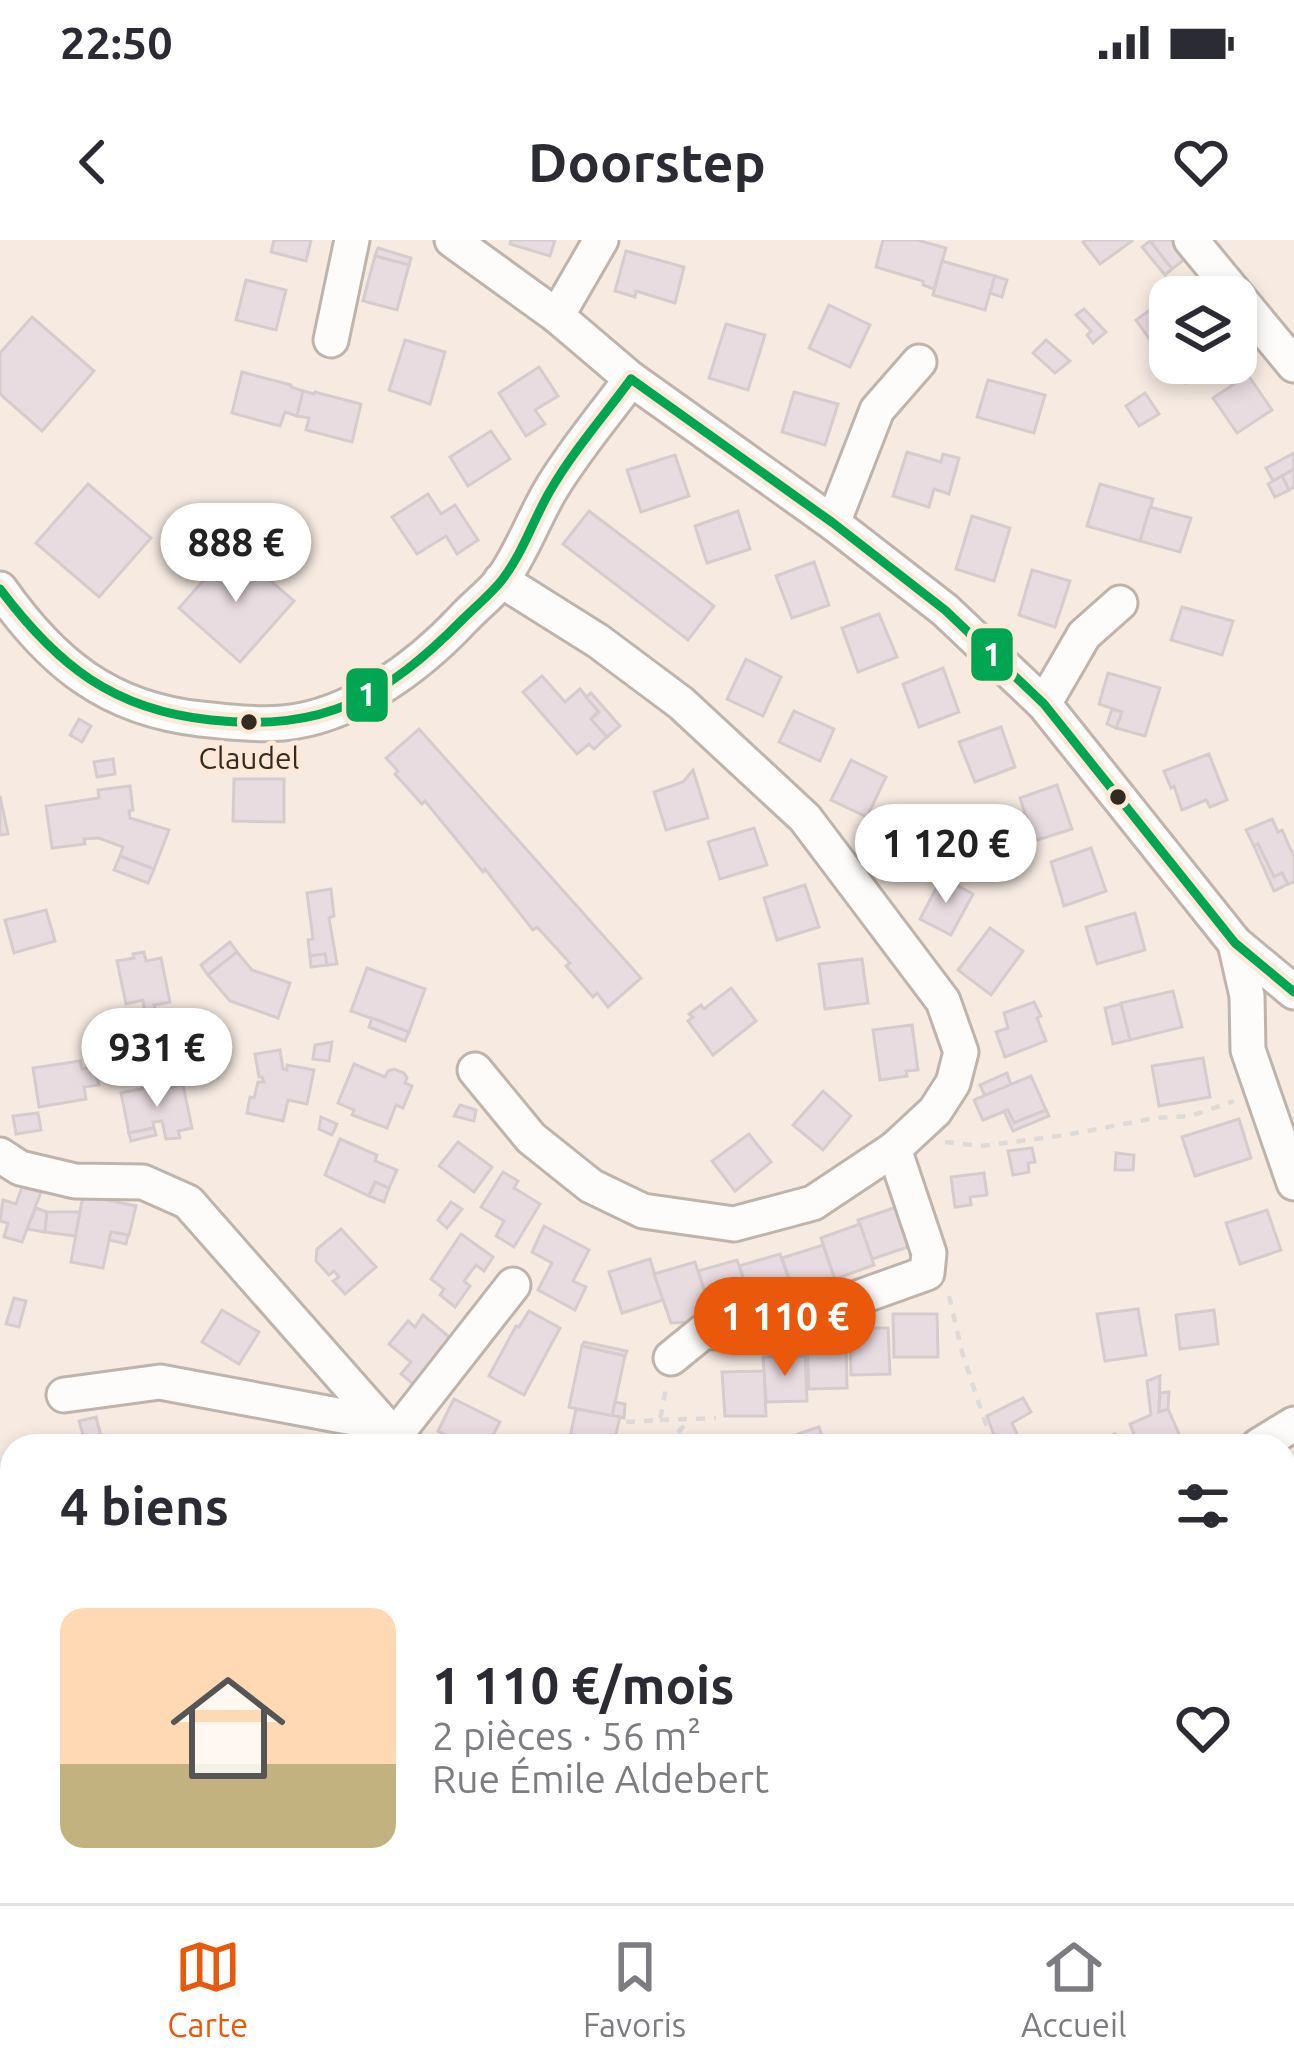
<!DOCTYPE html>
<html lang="fr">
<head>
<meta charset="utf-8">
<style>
  body { margin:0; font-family:Ubuntu,sans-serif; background:#f7f7f7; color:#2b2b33; height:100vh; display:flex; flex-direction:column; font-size:45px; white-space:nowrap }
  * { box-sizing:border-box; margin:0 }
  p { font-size:39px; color:#7c7c81 }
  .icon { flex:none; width:66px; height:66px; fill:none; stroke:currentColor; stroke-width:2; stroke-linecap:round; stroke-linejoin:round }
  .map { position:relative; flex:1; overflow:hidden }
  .details { position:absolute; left:0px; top:1194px; width:1296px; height:471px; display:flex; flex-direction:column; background:#fff; border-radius:36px 36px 0 0; box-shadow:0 6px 18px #0003 }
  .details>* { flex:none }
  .buttons { position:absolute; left:1149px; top:36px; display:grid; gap:24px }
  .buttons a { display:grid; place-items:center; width:108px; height:108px; border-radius:24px; background:#fff; box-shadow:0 6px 18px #0003; font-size:60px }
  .price { position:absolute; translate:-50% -102px; padding:0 27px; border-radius:42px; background:#fff; color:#222; font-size:39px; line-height:78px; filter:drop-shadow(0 3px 6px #0008) }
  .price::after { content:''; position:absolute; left:50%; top:72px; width:36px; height:27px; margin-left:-18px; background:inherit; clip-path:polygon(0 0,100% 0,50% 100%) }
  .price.current { background:#ea580c; color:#fff }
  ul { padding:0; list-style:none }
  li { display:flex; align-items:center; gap:36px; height:300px; padding:0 60px }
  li+li { border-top:3px solid #e1e1e2 }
  li span { display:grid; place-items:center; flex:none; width:336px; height:240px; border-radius:24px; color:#555 }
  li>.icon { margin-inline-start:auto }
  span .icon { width:144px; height:144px; fill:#fffc; stroke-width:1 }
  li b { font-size:51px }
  h2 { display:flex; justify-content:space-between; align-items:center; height:144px; padding:0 60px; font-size:51px }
  .status { display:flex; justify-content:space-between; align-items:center; height:84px; padding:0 60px; background:#fff; direction:ltr }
  .status svg { height:33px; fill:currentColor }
  header { display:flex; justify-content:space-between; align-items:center; height:156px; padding:0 60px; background:#fff; font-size:54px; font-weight:700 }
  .menu { display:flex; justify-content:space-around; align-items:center; height:168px; border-top:3px solid #e1e1e2; background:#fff; font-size:33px; color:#7c7c81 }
  .menu a { display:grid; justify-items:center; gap:6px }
  .menu .current { color:#ea580c }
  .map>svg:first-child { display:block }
  .building { fill:#e9dce1; stroke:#d6cccd; stroke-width:3 }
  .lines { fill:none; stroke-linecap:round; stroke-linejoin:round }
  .minor-casing { stroke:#beb4ac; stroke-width:39 }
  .path { stroke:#dddad8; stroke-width:4.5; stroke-dasharray:9 9; stroke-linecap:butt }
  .minor { stroke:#fefcfa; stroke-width:33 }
  .bus-1-casing { stroke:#fee9d9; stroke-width:18 }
  .bus-1 { stroke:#00a651; stroke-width:9 }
  .bus-dot { fill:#332a22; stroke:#fee9d9; stroke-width:4.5 }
  .labels { text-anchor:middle; stroke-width:10; stroke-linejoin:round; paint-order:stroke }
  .bus-label { font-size:30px; fill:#332a22; stroke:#fee9d9 }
  .line-badge { stroke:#fee9d9; stroke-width:4.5 }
  .badge-label { font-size:33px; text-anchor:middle; font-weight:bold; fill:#fff }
</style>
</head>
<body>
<div class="status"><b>22:50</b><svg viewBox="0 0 49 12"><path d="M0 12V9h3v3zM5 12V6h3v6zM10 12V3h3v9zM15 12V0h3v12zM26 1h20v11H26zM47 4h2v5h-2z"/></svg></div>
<header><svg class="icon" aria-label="back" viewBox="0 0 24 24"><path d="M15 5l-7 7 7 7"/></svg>Doorstep<svg class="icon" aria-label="heart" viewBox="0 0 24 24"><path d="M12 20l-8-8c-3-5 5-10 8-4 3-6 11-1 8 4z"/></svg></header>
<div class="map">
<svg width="1294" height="1663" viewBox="0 0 1294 1663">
  <rect width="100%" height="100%" fill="#f6eae1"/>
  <g class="building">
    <polygon points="274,0 311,0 306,21 271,12"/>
    <polygon points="511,0 555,0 550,16 510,4"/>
    <polygon points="883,0 917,0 946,8 934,49 923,45 923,41 876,27"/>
    <polygon points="1086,0 1132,0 1132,1 1100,24 1083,2"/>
    <polygon points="1151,0 1175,0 1189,16 1172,29 1150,1"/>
    <polygon points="1150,1 1172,29 1165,35 1142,7"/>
    <polygon points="378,8 411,18 409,25 375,16"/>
    <polygon points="626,11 684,27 675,63 636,51 635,57 615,51"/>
    <polygon points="375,16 409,25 397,70 363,61"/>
    <polygon points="942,21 995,36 985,70 933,55"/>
    <polygon points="995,36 1007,40 1002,57 990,53"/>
    <polygon points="246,40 286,50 276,90 236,80"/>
    <polygon points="1171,55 1170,106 1160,114 1136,80"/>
    <polygon points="829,65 870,85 850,127 809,108"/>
    <polygon points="1084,69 1106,92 1093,103 1087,95 1091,91 1076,75"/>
    <polygon points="32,77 94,131 42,191 0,154 0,113"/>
    <polygon points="726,84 765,95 748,150 709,138"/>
    <polygon points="405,100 445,112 430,164 389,150"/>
    <polygon points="1046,100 1070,121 1055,133 1033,113"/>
    <polygon points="1171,123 1214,123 1186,143"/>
    <polygon points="539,127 558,156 535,170 545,184 526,196 499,153"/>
    <polygon points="242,132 291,145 291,147 303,151 297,176 285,172 280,186 232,173"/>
    <polygon points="1248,135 1272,170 1237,193 1213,158"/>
    <polygon points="988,140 1045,155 1034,193 977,177"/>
    <polygon points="303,151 314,154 315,152 361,164 352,202 306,190 309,178 297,176"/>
    <polygon points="794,152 838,164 825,205 782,192"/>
    <polygon points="1145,153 1159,174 1139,186 1126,166"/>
    <polygon points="491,191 510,219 468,246 450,217"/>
    <polygon points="907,212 941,222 943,214 959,218 949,254 934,249 929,267 893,256"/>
    <polygon points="1294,213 1294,229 1273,241 1266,228"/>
    <polygon points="675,215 689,256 641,272 627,230"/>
    <polygon points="1294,229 1294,247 1289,250 1282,236"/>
    <polygon points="1282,236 1289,250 1275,257 1268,244"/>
    <polygon points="88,244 151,298 99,357 36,303"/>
    <polygon points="1100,244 1153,259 1140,301 1087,286"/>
    <polygon points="428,254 441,274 455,265 478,300 457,314 446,296 417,314 392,277"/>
    <polygon points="1150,267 1191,278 1180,312 1140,301"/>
    <polygon points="589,271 714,366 688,400 563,304"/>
    <polygon points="738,271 750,309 707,323 695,286"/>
    <polygon points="972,276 1010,288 994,341 956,329"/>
    <polygon points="232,308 294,361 240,422 179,368"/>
    <polygon points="814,322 829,365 792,378 776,336"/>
    <polygon points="1032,330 1070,341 1055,387 1019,375"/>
    <polygon points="1182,367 1233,381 1222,415 1171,400"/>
    <polygon points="879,374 897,417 858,432 842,388"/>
    <polygon points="746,419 781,437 763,476 727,459"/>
    <polygon points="943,428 959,472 919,487 903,444"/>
    <polygon points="1108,433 1160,448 1145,496 1116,488 1122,472 1099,464"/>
    <polygon points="542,436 565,462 580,449 598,471 591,479 607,497 594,509 589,504 577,514 523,452"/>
    <polygon points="591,453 620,486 607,497 591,479 599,472 586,457"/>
    <polygon points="1112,469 1122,472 1116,488 1107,484"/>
    <polygon points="794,471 834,489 820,521 779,502"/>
    <polygon points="79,479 91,486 82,502 70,495"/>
    <polygon points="1001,487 1015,527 975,542 959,502"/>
    <polygon points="419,489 641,738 608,767 597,753 593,757 566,726 570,723 537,687 533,690 485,629 483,632 425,561 422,564 395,534 398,531 386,518"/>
    <polygon points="1209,514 1227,560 1210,567 1206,560 1182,570 1174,546 1171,548 1164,531"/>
    <polygon points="113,519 115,534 97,537 94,522"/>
    <polygon points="851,520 886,537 867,577 831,560"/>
    <polygon points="693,530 708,578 666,590 654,552 683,542"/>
    <polygon points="234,539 284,539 284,582 233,581"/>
    <polygon points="1057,545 1072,589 1034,601 1020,558"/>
    <polygon points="130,546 133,570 129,571 130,578 169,590 154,629 120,616 123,607 99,598 84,599 85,604 52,608 46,566 99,558 98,550"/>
    <polygon points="0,556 8,594 0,595"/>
    <polygon points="903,573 935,588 913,633 881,616"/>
    <polygon points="1272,579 1278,592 1282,590 1294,617 1294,642 1288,644 1282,633 1274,637 1258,604 1254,606 1246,590"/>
    <polygon points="754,588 767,625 720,639 708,602"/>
    <polygon points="1258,604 1274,637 1282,633 1288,644 1274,651 1254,606"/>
    <polygon points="1091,608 1106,651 1064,666 1051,622"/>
    <polygon points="120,616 154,629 148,643 114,630"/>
    <polygon points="942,637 973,654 951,695 920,679"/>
    <polygon points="805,645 819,687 777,700 764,658"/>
    <polygon points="331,649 334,676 329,678 337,724 327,725 325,714 310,716 308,700 313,699 307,653"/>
    <polygon points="46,670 55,701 14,713 5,680"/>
    <polygon points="1135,673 1145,710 1097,724 1086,687"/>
    <polygon points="990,688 1023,711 991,755 958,730"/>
    <polygon points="230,702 237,712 208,735 201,725"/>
    <polygon points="144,712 146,721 161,718 170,762 154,765 156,771 145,773 143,760 126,764 117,721 134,718 133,714"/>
    <polygon points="237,712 252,730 290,743 278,778 230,761 208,735"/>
    <polygon points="325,714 327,725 311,727 310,716"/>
    <polygon points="862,719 868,763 825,769 819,724"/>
    <polygon points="367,728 425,749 409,792 351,771"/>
    <polygon points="731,748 756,781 713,815 688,781 693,777 689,774 701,765 704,769"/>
    <polygon points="1173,751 1182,787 1130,800 1121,763"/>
    <polygon points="1034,762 1041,776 1037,778 1046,801 1005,817 996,792 1008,788 1004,773"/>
    <polygon points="1121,764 1130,800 1113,804 1105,768"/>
    <polygon points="372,778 409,792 405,801 369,787"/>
    <polygon points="912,785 918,830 906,831 907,836 880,840 873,790"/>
    <polygon points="332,802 329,821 313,819 315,805"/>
    <polygon points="280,810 283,829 287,830 287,825 314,830 307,864 288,860 283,881 247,873 250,857 254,858 258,842 264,842 262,837 259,837 255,814"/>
    <polygon points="163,818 166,842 155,844 151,820"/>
    <polygon points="1203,818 1210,857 1159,866 1152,826"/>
    <polygon points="80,821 82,829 94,827 99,845 84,847 86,859 39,867 33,828"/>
    <polygon points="354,824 385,837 388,831 394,829 404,833 407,838 405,843 412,846 403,868 396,865 387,888 352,875 354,870 338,863"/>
    <polygon points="1007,833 1011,845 985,856 980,845"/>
    <polygon points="1031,836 1046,870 1014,883 1008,870 983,880 974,860"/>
    <polygon points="183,845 192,888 178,891 180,898 166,899 162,881 153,882 154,888 129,893 121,853 156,846 158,850"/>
    <polygon points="823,851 851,876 823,910 793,885"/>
    <polygon points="460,865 476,870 474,881 454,876"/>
    <polygon points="1008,870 1014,883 1046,870 1049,876 1013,891 1004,871"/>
    <polygon points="38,873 41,890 16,894 13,876"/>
    <polygon points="321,877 337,884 332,895 319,889"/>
    <polygon points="1239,879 1251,918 1195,936 1182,897"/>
    <polygon points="154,888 156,895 131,901 129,893"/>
    <polygon points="749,894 771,922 735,951 712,921"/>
    <polygon points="340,899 377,915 375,921 397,930 389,948 375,942 369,956 325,935"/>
    <polygon points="458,902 492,927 474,952 439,926"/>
    <polygon points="1032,908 1035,922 1028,923 1029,932 1013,935 1008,911"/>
    <polygon points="1116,913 1134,915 1133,930 1115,930"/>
    <polygon points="503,932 518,941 514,948 540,964 514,1007 496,996 504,981 481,967"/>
    <polygon points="984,933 987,955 970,957 971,965 955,967 951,937"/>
    <polygon points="375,942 389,948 384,962 369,956"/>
    <polygon points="22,947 41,952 22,1002 4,997 8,983 0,981 3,960 16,964"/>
    <polygon points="83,955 136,966 129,995 111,992 103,1028 71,1022"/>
    <polygon points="451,962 462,969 447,988 438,980"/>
    <polygon points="900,966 914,1005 872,1019 858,980"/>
    <polygon points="36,968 47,972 45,992 27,989"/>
    <polygon points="1267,970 1281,1010 1240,1024 1226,983"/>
    <polygon points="47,972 80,972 75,996 45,992"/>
    <polygon points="860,984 874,1025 835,1039 821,998"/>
    <polygon points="544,986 589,1010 573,1041 586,1047 575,1070 538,1050 552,1023 532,1012"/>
    <polygon points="341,989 376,1027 345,1054 333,1041 339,1037 334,1031 329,1035 316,1021 317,1009"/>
    <polygon points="111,992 128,995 126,1004 109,1000"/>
    <polygon points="461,994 493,1017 484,1031 476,1025 464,1041 470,1046 455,1067 440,1055 444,1049 431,1039"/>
    <polygon points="823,1005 837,1046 796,1059 782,1018"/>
    <polygon points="780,1014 794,1054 753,1067 739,1026"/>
    <polygon points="650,1019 663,1060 622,1073 609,1032"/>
    <polygon points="737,1020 751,1061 712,1073 698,1031"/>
    <polygon points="695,1022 714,1081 671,1083 654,1034"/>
    <polygon points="14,1058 26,1061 19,1087 6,1084"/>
    <polygon points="1138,1069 1146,1115 1105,1121 1097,1074"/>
    <polygon points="222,1070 259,1092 239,1124 202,1102"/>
    <polygon points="1214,1070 1218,1104 1180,1109 1176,1075"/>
    <polygon points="529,1071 560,1088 524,1155 489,1136 516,1086 519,1087"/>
    <polygon points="893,1074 937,1074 938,1117 894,1117"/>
    <polygon points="423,1075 454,1101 417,1147 401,1134 411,1122 389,1104 408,1081 415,1087"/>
    <polygon points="850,1088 888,1088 890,1134 851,1135"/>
    <polygon points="584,1102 627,1111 625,1116 582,1106"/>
    <polygon points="807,1103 846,1103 847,1148 809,1149"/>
    <polygon points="582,1106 625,1116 612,1176 569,1167"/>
    <polygon points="805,1116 807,1161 766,1162 763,1117"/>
    <polygon points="764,1131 766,1176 725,1176 722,1132"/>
    <polygon points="1160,1136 1159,1172 1168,1169 1183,1203 1176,1206 1139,1206 1130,1184 1151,1175 1147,1141"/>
    <polygon points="1169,1152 1168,1169 1159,1172 1160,1153"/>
    <polygon points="1023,1158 1031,1172 1012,1183 1017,1194 1004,1200 1007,1206 998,1206 987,1176"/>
    <polygon points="454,1159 500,1182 487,1206 455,1206 457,1201 438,1191"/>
    <polygon points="615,1162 625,1164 624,1178 612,1176"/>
    <polygon points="576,1169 620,1177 613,1206 568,1206"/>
    <polygon points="96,1177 102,1200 86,1205 79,1181"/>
    <polygon points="819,1187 822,1197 802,1204 798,1194"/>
    <polygon points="1115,1194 1120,1206 1085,1206"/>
    <polygon points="150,1196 153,1206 114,1206"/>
    <polygon points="12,1326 12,1371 0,1372 0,1328"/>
    <polygon points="12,1417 12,1473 0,1474 0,1418"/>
    <polygon points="1284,1422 1294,1422 1294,1532 1284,1531"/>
    <polygon points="5,1508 12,1530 0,1535 0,1510"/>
    <polygon points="1284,1572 1294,1574 1294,1610 1284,1608"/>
    <polygon points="1284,1644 1294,1645 1294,1663 1252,1663 1253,1653 1284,1653"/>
    <polygon points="32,1653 62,1653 64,1662 22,1663 21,1656"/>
    <rect x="852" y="1653" width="16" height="10"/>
  </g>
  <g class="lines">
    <defs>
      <g id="minor">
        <polyline points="452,0 557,76 631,139 833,283 945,370 1044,464 1235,703 1294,752"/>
        <polyline points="1191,0 1294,125"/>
        <polyline points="557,76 601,0"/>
        <polyline points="331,100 352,0"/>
        <polyline points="833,283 877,170 919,122"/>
        <path d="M0 349C52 423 108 469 201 479 228 482 256 485 283 483 351 477 418 427 463 379 475 366 491 354 502 340 521 314 533 280 550 251 573 212 604 176 631 139"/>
        <polyline points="1044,464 1084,395 1120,363"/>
        <polyline points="1235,703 1247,756 1248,810 1294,943"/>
        <polyline points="475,830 531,898 591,946 643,971 734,984 813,963 894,909 935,871 953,843 961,812 943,761 805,578 681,463 598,401 501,340"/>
        <polyline points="0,915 20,928 75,941 143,942 188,962 403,1206"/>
        <polyline points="671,1118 703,1092 752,1091 818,1072 927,1033 929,1013 894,909"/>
        <polyline points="64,1155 160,1142 380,1183"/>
        <polyline points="394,1197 513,1045"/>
        <polyline points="1258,1206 1294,1184"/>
        <polyline points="1284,1325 1294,1322"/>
        <polyline points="0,1646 12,1642"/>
        <polyline points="992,1663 996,1653"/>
      </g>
    </defs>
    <use href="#minor" class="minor-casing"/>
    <g class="path">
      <polyline points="945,902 981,906 1066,895 1155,878 1191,876 1234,861"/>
      <polyline points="949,1056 962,1112 993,1206"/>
      <polyline points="660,1180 716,1178"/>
      <polyline points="626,1182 660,1180 666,1148"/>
      <polyline points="666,1206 690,1179"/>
    </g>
    <use href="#minor" class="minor"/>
    <defs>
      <g id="bus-1">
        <polyline points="631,139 833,283 945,370 1044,464 1235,703 1294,752"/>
        <path d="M0 349C57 425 113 470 211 480 324 492 385 458 463 379 476 366 491 354 502 340 523 313 533 280 550 251 573 211 604 176 631 139"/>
      </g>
    </defs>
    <use href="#bus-1" class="bus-1-casing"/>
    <use href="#bus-1" class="bus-1"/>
  </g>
  <g class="bus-dot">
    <circle cx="249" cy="482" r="10"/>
    <circle cx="1118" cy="557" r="10"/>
  </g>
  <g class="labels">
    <g class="bus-label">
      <text x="249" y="529">Claudel</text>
    </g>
  </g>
  <g class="line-badge">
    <rect x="969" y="386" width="46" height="57" rx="12" fill="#00a651"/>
    <rect x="344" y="426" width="46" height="58" rx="12" fill="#00a651"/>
  </g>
  <g class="badge-label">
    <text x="992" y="426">1</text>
    <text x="367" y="466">1</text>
  </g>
</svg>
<div class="buttons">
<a><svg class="icon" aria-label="layers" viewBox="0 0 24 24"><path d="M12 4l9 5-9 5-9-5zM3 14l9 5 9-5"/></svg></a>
</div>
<b class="price" style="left:236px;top:365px">888 €</b>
<b class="price" style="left:946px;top:666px">1 120 €</b>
<b class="price" style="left:157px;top:870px">931 €</b>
<b class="price current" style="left:785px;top:1139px">1 110 €</b>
<section class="details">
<h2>4 biens<svg class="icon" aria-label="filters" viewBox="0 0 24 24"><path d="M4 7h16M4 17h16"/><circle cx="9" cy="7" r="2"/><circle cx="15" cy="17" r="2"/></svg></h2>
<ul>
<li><span style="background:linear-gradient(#ffd9b3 65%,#c2b280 0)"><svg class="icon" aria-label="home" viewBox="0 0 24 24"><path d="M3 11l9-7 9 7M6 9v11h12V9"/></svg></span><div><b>1 110 €/mois</b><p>2 pièces · 56 m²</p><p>Rue Émile Aldebert</p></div><svg class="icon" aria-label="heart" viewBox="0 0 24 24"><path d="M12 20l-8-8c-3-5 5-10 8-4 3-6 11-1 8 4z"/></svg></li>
</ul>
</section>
</div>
<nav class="menu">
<a class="current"><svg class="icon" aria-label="map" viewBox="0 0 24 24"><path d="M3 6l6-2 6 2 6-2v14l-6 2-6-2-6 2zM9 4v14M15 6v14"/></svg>Carte</a>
<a><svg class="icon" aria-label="saved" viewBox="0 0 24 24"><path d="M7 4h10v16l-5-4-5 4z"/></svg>Favoris</a>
<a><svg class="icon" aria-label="home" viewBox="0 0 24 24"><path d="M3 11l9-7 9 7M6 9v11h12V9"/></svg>Accueil</a>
</nav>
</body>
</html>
